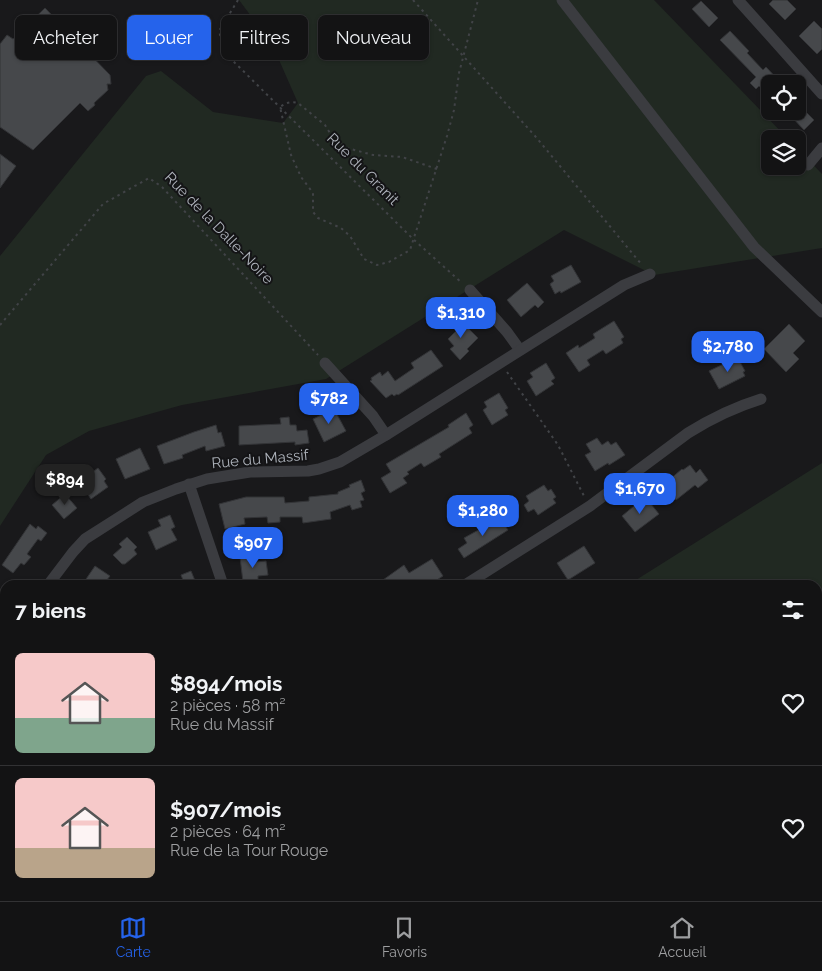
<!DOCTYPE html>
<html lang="fr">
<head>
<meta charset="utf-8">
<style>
  body { margin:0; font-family:Raleway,sans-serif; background:#202022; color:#f1f3f6; height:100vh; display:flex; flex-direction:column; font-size:19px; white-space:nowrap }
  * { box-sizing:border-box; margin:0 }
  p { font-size:16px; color:#9d9ea0 }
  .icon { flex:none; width:28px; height:28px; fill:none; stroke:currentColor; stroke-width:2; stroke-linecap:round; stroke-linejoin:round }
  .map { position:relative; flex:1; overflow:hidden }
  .details { position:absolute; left:0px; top:580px; width:822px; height:321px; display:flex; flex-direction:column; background:#131314; border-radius:15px 15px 0 0; box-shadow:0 1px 4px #0004,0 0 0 1px #323234 }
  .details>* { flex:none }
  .guide { position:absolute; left:15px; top:15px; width:500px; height:45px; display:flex; gap:10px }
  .controls { position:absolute; left:761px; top:75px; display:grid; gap:10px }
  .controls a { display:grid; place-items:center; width:45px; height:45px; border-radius:8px; background:#131314; box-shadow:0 1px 4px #0004,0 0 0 1px #323234; font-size:25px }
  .price { position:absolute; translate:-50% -42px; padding:0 11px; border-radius:10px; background:#2563eb; color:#fff; font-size:16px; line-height:32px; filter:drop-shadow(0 1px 2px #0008) }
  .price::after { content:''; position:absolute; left:50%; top:30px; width:15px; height:11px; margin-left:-8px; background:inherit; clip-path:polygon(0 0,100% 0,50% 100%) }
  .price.selected { background:#222; color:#fff }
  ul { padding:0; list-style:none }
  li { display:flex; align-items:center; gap:15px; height:125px; padding:0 15px }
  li+li { border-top:1px solid #323234 }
  li span { display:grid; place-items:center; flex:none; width:140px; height:100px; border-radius:8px; color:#555 }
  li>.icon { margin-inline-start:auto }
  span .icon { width:60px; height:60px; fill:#fffc; stroke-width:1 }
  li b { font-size:21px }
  h2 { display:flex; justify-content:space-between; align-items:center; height:60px; padding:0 15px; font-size:21px }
  .pill { padding:0 18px; border-radius:8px; background:#131314; box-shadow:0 1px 4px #0004,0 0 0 1px #323234; font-size:18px; line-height:45px }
  .pill.selected { background:#2563eb; color:#fff }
  .tabs { display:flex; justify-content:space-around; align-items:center; height:70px; border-top:1px solid #323234; background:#131314; font-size:14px; color:#9d9ea0 }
  .tabs a { display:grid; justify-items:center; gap:2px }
  .tabs .selected { color:#2563eb }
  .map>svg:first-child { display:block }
  .green { fill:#212922 }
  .building { fill:#46484b; stroke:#333437 }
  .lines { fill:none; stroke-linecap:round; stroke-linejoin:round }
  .path { stroke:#414347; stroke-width:2; stroke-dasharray:2.5 4; stroke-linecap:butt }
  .minor { stroke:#3b3c40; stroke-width:11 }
  .labels { text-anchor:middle; stroke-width:4; stroke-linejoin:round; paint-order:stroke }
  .street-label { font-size:15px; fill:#adb2ba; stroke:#141416 }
</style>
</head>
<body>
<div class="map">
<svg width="822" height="901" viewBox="0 0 822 901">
  <rect width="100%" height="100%" fill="#19191b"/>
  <g class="green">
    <polygon points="239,0 654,0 788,139 770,139 770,166 798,166 798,149 822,174 822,248 654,275 564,230 326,379 182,405 89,431 46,455 0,526 0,256 146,76 161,71 213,112 283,123 298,103 272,44"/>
    <polygon points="822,463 822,901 103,901 106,896 818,896 818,585 628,585"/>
  </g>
  <g class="building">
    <polygon points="773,0 787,0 796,9 785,20 769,4"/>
    <polygon points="701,1 718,18 709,27 692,9"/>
    <polygon points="45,8 110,75 111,84 107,84 108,90 94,103 95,105 88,111 80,103 33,150 0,127 0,44 7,35 13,39"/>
    <polygon points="814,21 822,29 822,49 817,54 799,36"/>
    <polygon points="730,31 749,51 747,53 763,70 766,67 782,84 770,84 770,97 759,86 756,89 750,83 756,77 720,40"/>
    <polygon points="800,106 814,120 804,130 790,115 794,111 798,111 798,108"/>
    <polygon points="0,154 16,166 0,188"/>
    <polygon points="571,265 581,282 561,293 560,291 555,294 550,284 554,281 551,276"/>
    <polygon points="527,283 544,302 538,308 535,305 521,317 507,300"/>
    <polygon points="458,318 478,338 467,349 469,351 460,360 450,349 454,346 448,339 456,331 450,325"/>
    <polygon points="614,321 624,337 621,339 623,343 606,354 603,350 587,360 590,365 579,372 566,353 578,345 579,348 595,338 593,334"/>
    <polygon points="789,324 805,341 793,353 799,359 786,372 764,349"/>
    <polygon points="431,350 443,366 398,395 397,394 394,396 392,394 386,398 370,381 372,380 371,378 380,372 382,376 388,371 395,381 414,368 411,363"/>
    <polygon points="736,358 737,361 739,360 745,371 743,372 745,376 719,389 709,371"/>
    <polygon points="546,363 555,378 551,381 554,384 536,396 527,381 533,377 530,373"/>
    <polygon points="499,393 508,408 505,410 508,415 492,425 483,410 487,407 484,402"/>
    <polygon points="334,409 346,431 324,442 313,419"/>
    <polygon points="466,413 473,425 469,428 472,433 439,454 441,457 424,467 421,463 407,472 409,474 403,478 407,483 390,493 381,478 391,472 386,464 449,427 448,425"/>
    <polygon points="289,417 290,425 296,425 297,431 307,430 309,443 295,445 295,442 239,445 239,426 281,424 280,418"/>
    <polygon points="216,425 218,433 221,432 225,446 206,451 205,446 182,455 183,458 164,464 157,446 194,432"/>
    <polygon points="597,438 602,445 608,441 611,445 616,442 625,455 609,465 608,463 595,471 585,455 591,452 586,444"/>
    <polygon points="140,448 150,469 125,479 116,459"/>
    <polygon points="690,465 696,473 700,469 708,480 698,488 695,485 676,500 670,492 668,493 662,486 682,469 683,470"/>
    <polygon points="98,468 106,479 104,481 108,487 91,499 79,482"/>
    <polygon points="361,480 365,491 361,493 364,500 360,501 362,507 352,510 350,505 330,512 331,519 303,523 302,517 280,517 280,522 268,523 267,517 244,518 245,524 225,529 219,504 246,497 284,497 285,503 309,501 309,497 338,494 338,492 350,487 349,485"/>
    <polygon points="544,485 548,491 551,489 556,497 553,499 556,503 538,515 534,509 528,512 524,505 529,501 526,496"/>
    <polygon points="65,494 77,508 64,519 52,505"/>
    <polygon points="647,499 659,514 635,532 622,516 640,501 642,503"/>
    <polygon points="170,515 175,527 171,529 177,540 156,550 148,532 161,526 158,520"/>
    <polygon points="500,518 508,530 464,558 458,549 467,543 464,538"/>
    <polygon points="30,524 36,529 38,526 47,533 41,541 38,539 27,554 31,557 24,565 21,563 13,573 2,565"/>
    <polygon points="127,537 137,547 134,550 137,554 125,564 122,564 113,555 122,547 119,544"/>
    <polygon points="584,546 595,563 568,580 557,563"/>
    <polygon points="255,555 256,562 266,561 268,575 258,576 258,580 243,582 240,557"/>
    <polygon points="432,559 443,576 429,585 407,585 404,580 396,585 376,585 404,565 409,573"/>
    <polygon points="95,566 110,576 103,585 82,585"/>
    <polygon points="191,571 196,583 185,585 181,575"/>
  </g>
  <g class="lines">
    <g class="path">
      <polyline points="238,0 219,31 225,53 413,239 462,283"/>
      <polyline points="413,0 535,136 642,265"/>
      <path d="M437 169 402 157 373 155 347 148 333 138 325 125 298 103C290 101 286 103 280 107L291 155 301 177 313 193V212L318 218 341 228 350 236 364 259 377 265 389 262 410 250 447 136 454 110 459 73 478 0"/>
      <polyline points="0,325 103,204 149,178 162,187 318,355"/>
      <polyline points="507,372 558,445 585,498"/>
      <polyline points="818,759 822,757"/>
      <polyline points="818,763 822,767"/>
      <polyline points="818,782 822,779"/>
      <polyline points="210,901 217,896"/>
      <polyline points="338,901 340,896"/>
      <polyline points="648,901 654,896"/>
    </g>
    <g class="minor">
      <polyline points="562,0 754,247 822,312"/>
      <polyline points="738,0 822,94"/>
      <polyline points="808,165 822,148"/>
      <polyline points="470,290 507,332 520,350"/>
      <polyline points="325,363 373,416 386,435"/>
      <polyline points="189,484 223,585"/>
      <polyline points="48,585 73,552 85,539 143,502 176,489 207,479 250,472 308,471 319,469 340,462 386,435 624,285 650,274"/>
      <path d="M465 585 590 506 688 433C712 418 735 407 761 399"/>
      <polyline points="0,624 5,623"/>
      <polyline points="37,901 42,896"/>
    </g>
  </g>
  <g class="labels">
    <g class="street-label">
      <text transform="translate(363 169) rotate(45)" y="5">Rue du Granit</text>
      <text transform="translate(219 228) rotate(46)" y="5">Rue de la Dalle-Noire</text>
      <text transform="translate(260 459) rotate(-5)" y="5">Rue du Massif</text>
    </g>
  </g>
</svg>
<div class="controls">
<a><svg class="icon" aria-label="locate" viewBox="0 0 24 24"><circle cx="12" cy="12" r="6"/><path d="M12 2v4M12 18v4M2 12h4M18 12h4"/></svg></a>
<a><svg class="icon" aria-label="layers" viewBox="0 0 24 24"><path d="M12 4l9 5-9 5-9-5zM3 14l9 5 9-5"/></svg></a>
</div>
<b class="price" style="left:461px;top:339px">$1,310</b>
<b class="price" style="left:728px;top:373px">$2,780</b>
<b class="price" style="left:329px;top:425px">$782</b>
<b class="price selected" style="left:65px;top:506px">$894</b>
<b class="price" style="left:640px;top:515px">$1,670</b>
<b class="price" style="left:483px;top:537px">$1,280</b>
<b class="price" style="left:253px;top:569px">$907</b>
<div class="guide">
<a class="pill">Acheter</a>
<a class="pill selected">Louer</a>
<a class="pill">Filtres</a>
<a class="pill">Nouveau</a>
</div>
<section class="details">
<h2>7 biens<svg class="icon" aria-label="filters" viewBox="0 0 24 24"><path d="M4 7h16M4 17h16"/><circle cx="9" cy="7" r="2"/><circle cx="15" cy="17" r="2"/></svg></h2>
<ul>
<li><span style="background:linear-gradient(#f6c9c9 65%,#7fa58c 0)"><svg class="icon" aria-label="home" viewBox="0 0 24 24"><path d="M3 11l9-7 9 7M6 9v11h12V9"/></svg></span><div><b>$894/mois</b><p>2 pièces · 58 m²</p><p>Rue du Massif</p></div><svg class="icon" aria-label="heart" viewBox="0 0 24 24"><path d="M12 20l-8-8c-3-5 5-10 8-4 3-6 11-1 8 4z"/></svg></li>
<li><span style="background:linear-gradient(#f6c9c9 70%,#b9a48a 0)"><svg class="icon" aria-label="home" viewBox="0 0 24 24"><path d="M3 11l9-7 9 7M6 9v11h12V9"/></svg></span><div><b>$907/mois</b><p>2 pièces · 64 m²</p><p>Rue de la Tour Rouge</p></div><svg class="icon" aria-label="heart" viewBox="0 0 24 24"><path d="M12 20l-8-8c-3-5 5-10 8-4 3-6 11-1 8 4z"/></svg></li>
</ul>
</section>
</div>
<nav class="tabs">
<a class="selected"><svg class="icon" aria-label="map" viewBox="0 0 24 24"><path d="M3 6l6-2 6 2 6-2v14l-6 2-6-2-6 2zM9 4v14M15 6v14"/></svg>Carte</a>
<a><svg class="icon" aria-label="saved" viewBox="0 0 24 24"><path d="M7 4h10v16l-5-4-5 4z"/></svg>Favoris</a>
<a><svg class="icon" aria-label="home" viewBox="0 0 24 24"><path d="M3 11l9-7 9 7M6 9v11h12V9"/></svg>Accueil</a>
</nav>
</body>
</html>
